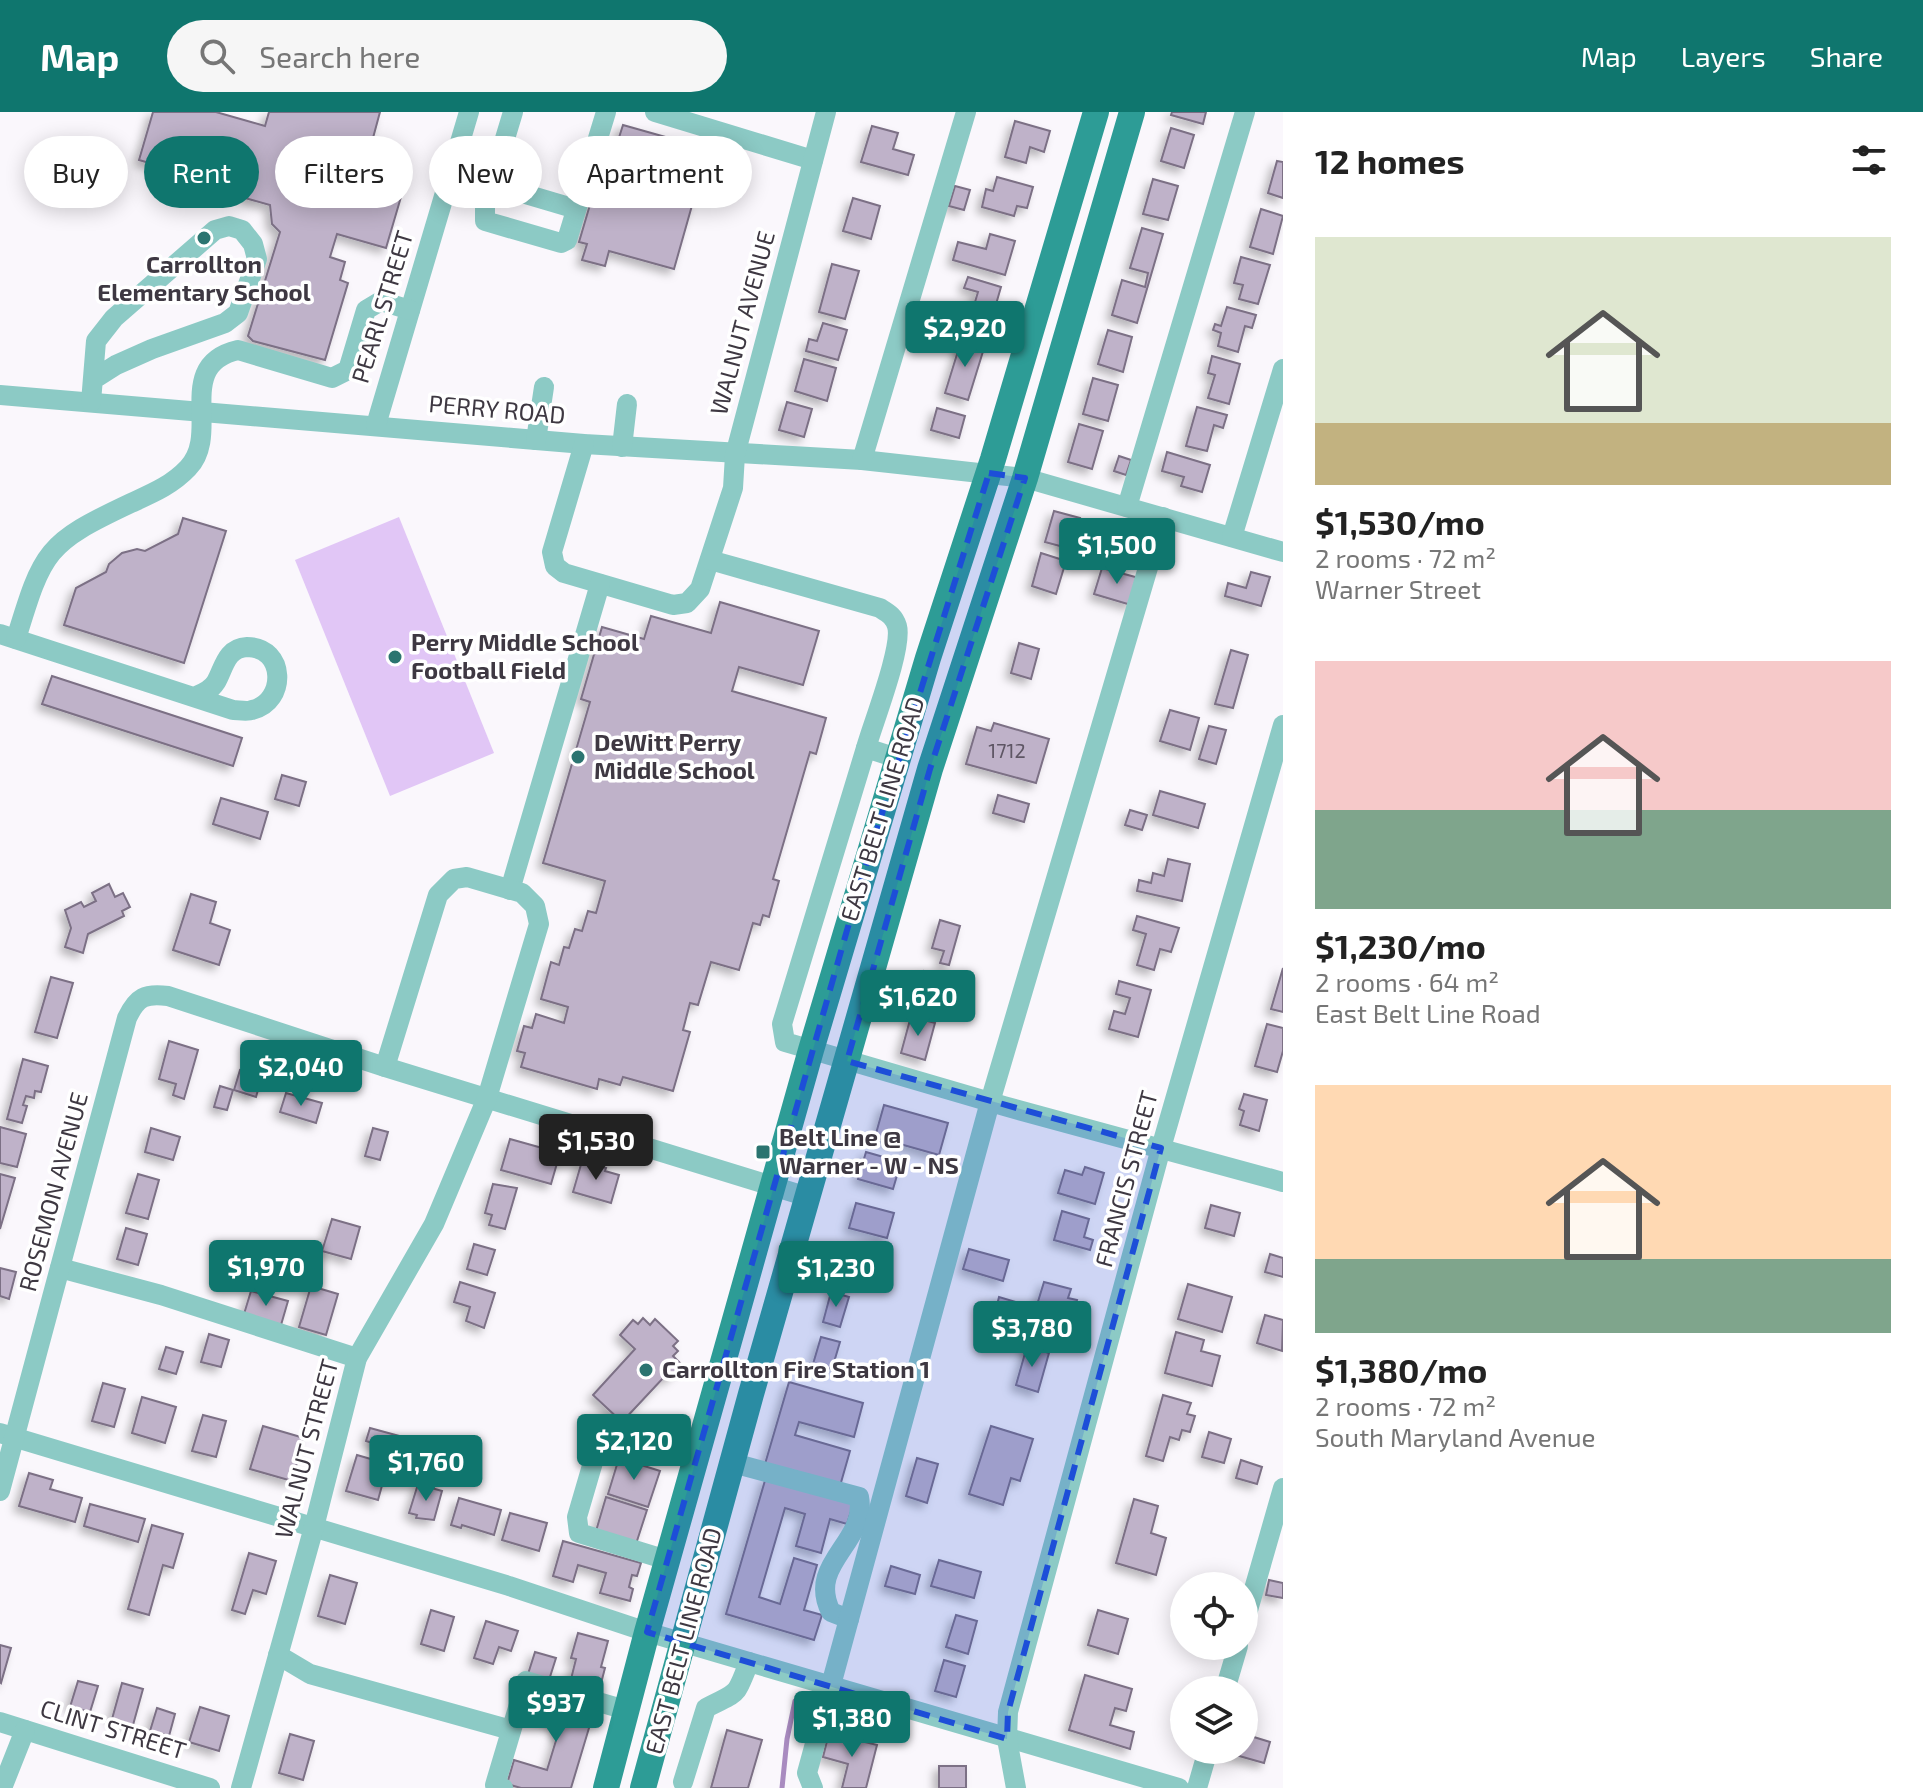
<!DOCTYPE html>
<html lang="en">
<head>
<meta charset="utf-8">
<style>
  body { margin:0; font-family:"Exo 2",sans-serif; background:#f6f6f6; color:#222; height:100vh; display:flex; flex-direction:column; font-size:30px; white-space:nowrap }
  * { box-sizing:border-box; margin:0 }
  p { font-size:26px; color:#767676 }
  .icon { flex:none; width:44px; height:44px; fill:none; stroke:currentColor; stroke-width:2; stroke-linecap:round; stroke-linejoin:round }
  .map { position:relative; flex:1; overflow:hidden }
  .panel { display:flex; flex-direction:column; background:#fff; width:640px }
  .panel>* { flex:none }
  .hud { position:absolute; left:24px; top:24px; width:760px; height:72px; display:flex; gap:16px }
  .controls { position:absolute; left:1170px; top:1460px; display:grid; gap:16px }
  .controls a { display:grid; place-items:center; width:88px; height:88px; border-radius:50%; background:#fff; box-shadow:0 4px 20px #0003; font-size:40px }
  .price { position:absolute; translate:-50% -68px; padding:0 18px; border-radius:8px; background:#0f766e; color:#fff; font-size:26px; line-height:52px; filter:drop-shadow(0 2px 4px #0008) }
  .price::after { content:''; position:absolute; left:50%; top:48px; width:24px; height:18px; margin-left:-12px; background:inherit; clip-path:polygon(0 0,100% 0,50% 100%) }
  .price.selected { background:#222; color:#fff }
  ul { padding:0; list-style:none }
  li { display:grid; align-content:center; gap:16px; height:424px; padding:0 32px }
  li span { display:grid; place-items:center; height:248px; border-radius:0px; color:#555 }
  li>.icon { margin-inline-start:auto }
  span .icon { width:144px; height:144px; fill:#fffc; stroke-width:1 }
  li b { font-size:34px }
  h2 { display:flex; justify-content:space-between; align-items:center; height:96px; padding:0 32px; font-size:34px }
  .tag { padding:0 28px; border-radius:36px; background:#fff; box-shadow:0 4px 20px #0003; font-size:28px; line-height:72px }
  .tag.selected { background:#0f766e; color:#fff }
  header { display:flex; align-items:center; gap:48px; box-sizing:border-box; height:112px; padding:0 40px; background:#0f766e; color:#fff }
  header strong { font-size:38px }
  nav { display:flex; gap:44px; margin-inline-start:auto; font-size:28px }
  .search { width:560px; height:72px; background:#f6f6f6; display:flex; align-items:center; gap:20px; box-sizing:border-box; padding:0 28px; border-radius:44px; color:#767676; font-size:30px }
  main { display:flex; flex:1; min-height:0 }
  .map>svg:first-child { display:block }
  .pitch { fill:#e1c6f6 }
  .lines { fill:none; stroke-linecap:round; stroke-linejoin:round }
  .stream { stroke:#a98bc0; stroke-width:5 }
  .building { fill:#bfb2c9; stroke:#7c7085; stroke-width:2; filter:url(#shadow) }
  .minor { stroke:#8ccac5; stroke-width:20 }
  .major { stroke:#2d9c96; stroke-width:26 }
  .marked { fill:#1d4ed8; fill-opacity:0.2; stroke:#1d4ed8; stroke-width:6; stroke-dasharray:16 10; stroke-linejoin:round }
  .poi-dot { fill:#2b7470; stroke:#fff; stroke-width:3 }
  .labels { text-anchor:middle; stroke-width:7; stroke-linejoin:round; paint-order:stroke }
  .number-label { font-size:20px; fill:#5e5664 }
  .poi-label { font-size:24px; font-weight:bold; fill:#3e3842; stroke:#fff; text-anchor:start }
  .street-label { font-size:24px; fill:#3e3842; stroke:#fff }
</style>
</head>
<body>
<header>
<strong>Map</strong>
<div class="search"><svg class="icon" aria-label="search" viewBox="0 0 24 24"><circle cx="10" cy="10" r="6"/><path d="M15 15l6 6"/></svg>Search here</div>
<nav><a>Map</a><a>Layers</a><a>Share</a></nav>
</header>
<main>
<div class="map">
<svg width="1283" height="1676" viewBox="0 0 1283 1676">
  <defs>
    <filter id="shadow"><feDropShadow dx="-5" dy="5" stdDeviation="4" flood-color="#0004"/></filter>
  </defs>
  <rect width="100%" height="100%" fill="#faf7fc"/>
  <polygon class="pitch" points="399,405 494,641 390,684 295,448"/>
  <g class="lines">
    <polyline class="stream" points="782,1676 787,1627 795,1589"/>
  </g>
  <g class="building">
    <polygon points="153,0 216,0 265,14 269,0 380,0 370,37 389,42 379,78 401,85 386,136 337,122 330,145 345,150 340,168 348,171 325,248 253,229 248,224 280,120 272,112 270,93 245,86 247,79 139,48"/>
    <polygon points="1172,0 1206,0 1203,12 1171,3"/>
    <polygon points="1015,9 1050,19 1044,40 1030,35 1026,51 1005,45"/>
    <polygon points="623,13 708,37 674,157 609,139 605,154 582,148 587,132 579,130 607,35 615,38"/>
    <polygon points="872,14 898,21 893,37 914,43 908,63 861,50"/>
    <polygon points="1171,16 1194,23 1184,56 1161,49"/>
    <polygon points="1277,49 1283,50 1283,86 1268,81"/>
    <polygon points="997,65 1033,75 1027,96 1017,94 1014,104 982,95 986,77 993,79"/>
    <polygon points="1153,67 1178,74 1168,108 1143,102"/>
    <polygon points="955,74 970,78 964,98 949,94"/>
    <polygon points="853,86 880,94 871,127 843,119"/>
    <polygon points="1261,97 1283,104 1273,142 1250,135"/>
    <polygon points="1142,116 1163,122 1137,211 1112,203 1122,168 1145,175 1148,161 1130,156"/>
    <polygon points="990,122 1015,129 1005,163 953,148 958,130 986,137"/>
    <polygon points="1241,145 1270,153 1258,192 1239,187 1243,173 1234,171"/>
    <polygon points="832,152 859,159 845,207 819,200"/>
    <polygon points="968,165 1001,175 992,206 972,200 978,180 964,176"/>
    <polygon points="1227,195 1256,203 1252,216 1245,214 1238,240 1218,234 1221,221 1213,218 1215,212 1221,214"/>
    <polygon points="823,211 847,218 838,248 806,239 809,227 817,229"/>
    <polygon points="1108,218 1132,225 1123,260 1098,252"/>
    <polygon points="962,226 985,233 968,288 945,281"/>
    <polygon points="1212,244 1240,252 1229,292 1208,286 1215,263 1208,261"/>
    <polygon points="804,247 836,256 827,289 795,279"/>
    <polygon points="1093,266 1118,273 1108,309 1083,302"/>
    <polygon points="787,290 812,297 804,325 779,318"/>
    <polygon points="1197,295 1227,303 1223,316 1214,313 1207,339 1186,334"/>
    <polygon points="937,296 965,304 959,326 931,318"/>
    <polygon points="1079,312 1103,319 1092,357 1068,350"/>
    <polygon points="1167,340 1210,353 1202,380 1181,374 1184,365 1162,359"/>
    <polygon points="1119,344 1131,348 1126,363 1114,359"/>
    <polygon points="1054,399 1080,406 1071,437 1045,430"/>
    <polygon points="183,406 226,419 184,551 64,513 76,476 106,460 109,452 122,441 137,437 145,439 178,422"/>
    <polygon points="1041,441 1066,449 1056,482 1032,474"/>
    <polygon points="1102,456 1139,466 1131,493 1094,482"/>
    <polygon points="1251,460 1270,465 1261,494 1225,484 1228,471 1246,476"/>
    <polygon points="720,490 819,519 803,573 739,555 732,579 826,606 816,642 810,640 773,767 779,769 769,805 763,803 760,813 753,811 739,858 711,850 698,893 690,891 683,918 690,920 673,979 623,965 620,973 599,967 597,977 521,955 525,941 517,939 524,914 532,916 536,902 564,911 568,895 541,887 551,850 559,853 564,835 569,836 575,817 582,819 588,799 596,801 605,769 543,751 590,590 581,587 602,515 644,527 651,504 711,521"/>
    <polygon points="1019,531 1039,537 1031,567 1011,561"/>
    <polygon points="1231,538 1248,543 1233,596 1215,592"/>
    <polygon points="52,564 242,626 233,654 42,592"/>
    <polygon points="1170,598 1199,606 1190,638 1160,629"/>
    <polygon points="994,611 1049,627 1036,671 966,652 977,615 991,619"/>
    <polygon points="1209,614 1226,618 1216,652 1199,647"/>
    <polygon points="282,663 306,670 299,694 275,687"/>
    <polygon points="1160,679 1205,692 1198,716 1153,703"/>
    <polygon points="998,683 1029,692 1024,710 993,701"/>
    <polygon points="221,686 268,700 260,727 213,712"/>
    <polygon points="1130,698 1147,703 1142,718 1125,713"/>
    <polygon points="1168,747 1190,752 1182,789 1137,779 1139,768 1151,771 1153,761 1164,764"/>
    <polygon points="109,772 115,785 123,781 130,795 122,799 124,804 88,822 83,841 65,835 71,816 65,798 81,790 84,795 96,789 92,781"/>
    <polygon points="191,782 216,790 210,811 230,818 219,853 173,838"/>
    <polygon points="1137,804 1179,816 1171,840 1160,837 1154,858 1137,853 1146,822 1133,818"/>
    <polygon points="940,808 960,814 949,853 940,851 944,839 932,836"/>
    <polygon points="1283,856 1283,900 1271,897"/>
    <polygon points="924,859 948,866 939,898 915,891"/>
    <polygon points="51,865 73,871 57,926 35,920"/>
    <polygon points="1119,869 1151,878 1138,925 1109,917 1114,899 1125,902 1130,886 1116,882"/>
    <polygon points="911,904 935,911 925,948 901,941"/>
    <polygon points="1267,912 1283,916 1283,939 1277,960 1255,954"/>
    <polygon points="169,929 198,938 184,987 173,983 176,972 159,967"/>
    <polygon points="23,947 48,954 41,980 35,979 34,986 26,984 23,993 27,994 22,1011 7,1007"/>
    <polygon points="240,958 262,964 256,985 234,978"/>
    <polygon points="220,974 233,978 227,998 214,995"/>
    <polygon points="286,981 322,991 316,1011 280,1000"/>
    <polygon points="1244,982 1267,988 1259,1019 1240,1013 1244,999 1239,997"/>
    <polygon points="884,993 948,1011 939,1043 875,1025"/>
    <polygon points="0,1015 26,1022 17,1055 0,1051"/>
    <polygon points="151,1016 180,1025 173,1048 145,1040"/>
    <polygon points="373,1016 388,1020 380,1048 365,1044"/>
    <polygon points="510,1027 560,1041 551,1072 501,1058"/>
    <polygon points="866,1040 901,1050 893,1077 858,1067"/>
    <polygon points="582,1049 606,1056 605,1059 619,1063 611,1091 573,1080"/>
    <polygon points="1085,1055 1104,1061 1095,1092 1058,1081 1065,1058 1082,1063"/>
    <polygon points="0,1062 15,1066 0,1117"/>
    <polygon points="138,1062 159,1068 148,1107 126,1101"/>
    <polygon points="493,1072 517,1076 505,1117 489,1113 492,1103 485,1101"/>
    <polygon points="856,1091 894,1101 887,1126 849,1116"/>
    <polygon points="1211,1093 1240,1101 1234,1124 1205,1116"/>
    <polygon points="1062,1099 1089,1107 1084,1125 1093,1128 1090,1138 1054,1128"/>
    <polygon points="332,1107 360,1115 351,1147 322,1139"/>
    <polygon points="126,1116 147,1122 138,1153 117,1147"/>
    <polygon points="474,1132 495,1138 487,1163 467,1157"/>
    <polygon points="845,1137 865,1142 857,1170 837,1164"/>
    <polygon points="969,1137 1009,1148 1003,1169 963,1157"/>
    <polygon points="1270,1142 1283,1146 1283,1165 1265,1160"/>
    <polygon points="0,1156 16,1160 9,1187 0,1184"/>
    <polygon points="460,1170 495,1181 484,1216 466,1209 470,1195 454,1190"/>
    <polygon points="1044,1170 1071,1177 1068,1186 1077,1188 1066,1226 994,1205 999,1185 1036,1196"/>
    <polygon points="1188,1172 1232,1185 1222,1220 1178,1207"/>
    <polygon points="311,1174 338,1182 326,1223 299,1215"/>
    <polygon points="251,1179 288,1189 281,1213 244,1202"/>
    <polygon points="831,1180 849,1185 840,1215 823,1210"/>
    <polygon points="1265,1203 1283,1208 1282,1239 1257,1231"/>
    <polygon points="643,1206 650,1213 655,1207 678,1229 673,1234 678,1239 673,1244 682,1253 668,1267 665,1264 622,1310 593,1283 635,1237 620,1223 633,1208 638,1212"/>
    <polygon points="1176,1220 1204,1228 1201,1239 1220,1244 1212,1274 1165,1261"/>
    <polygon points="209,1222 229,1228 221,1255 201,1250"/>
    <polygon points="821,1225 840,1230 832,1257 813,1252"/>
    <polygon points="1027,1234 1049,1241 1038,1280 1016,1273"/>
    <polygon points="166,1235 183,1240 176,1262 159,1257"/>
    <polygon points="789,1270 863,1291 854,1325 799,1310 795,1323 850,1339 840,1374 765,1352"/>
    <polygon points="103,1271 125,1277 114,1315 92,1309"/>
    <polygon points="1163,1283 1191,1291 1187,1302 1195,1304 1190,1320 1182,1318 1179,1328 1170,1325 1163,1349 1146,1344"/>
    <polygon points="142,1285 176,1295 165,1331 132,1321"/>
    <polygon points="203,1303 226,1309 216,1345 192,1339"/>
    <polygon points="263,1314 304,1326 292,1369 250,1357"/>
    <polygon points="991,1314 1033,1327 1020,1369 1011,1366 1003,1393 969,1382"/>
    <polygon points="370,1316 403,1325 399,1339 366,1329"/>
    <polygon points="1209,1320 1231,1327 1224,1351 1202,1345"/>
    <polygon points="357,1343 388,1352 378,1388 346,1379"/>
    <polygon points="619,1346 660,1359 648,1395 608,1382"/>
    <polygon points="917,1346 938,1352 927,1391 906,1384"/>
    <polygon points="1241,1348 1262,1355 1257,1372 1236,1366"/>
    <polygon points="29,1361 53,1368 50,1377 82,1386 75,1410 19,1394"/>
    <polygon points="766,1365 854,1390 847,1412 830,1407 821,1441 796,1434 805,1402 785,1396 759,1485 780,1492 794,1446 817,1453 804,1498 822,1503 814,1528 726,1502"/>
    <polygon points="418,1372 442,1379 434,1408 416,1406 417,1403 409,1401"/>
    <polygon points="606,1385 647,1398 636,1432 596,1419"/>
    <polygon points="459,1386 501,1398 494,1423 462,1413 461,1416 451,1413"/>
    <polygon points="1134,1387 1158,1394 1151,1421 1166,1426 1156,1463 1116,1451"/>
    <polygon points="90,1392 145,1407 138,1430 84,1414"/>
    <polygon points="510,1401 547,1411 539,1439 502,1428"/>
    <polygon points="152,1413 183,1422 173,1456 163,1453 149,1503 128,1497"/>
    <polygon points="563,1429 641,1451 637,1464 632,1463 629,1475 633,1477 630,1489 600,1481 606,1461 578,1453 573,1470 553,1464"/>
    <polygon points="249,1441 276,1449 266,1482 253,1478 245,1502 232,1498"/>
    <polygon points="939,1448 981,1460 974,1486 931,1474"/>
    <polygon points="891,1454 920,1463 915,1482 885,1474"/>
    <polygon points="330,1463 357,1471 345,1512 318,1504"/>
    <polygon points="1269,1468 1283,1471 1283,1486 1266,1483"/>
    <polygon points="431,1498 454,1505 444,1539 421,1532"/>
    <polygon points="1098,1498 1128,1507 1118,1542 1088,1533"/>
    <polygon points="956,1503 977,1509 968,1542 946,1535"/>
    <polygon points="486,1509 518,1519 511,1539 499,1535 493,1552 474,1546"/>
    <polygon points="578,1521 608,1529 601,1555 605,1556 599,1579 570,1571 576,1547 571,1546"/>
    <polygon points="0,1533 11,1536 1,1571 0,1570"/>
    <polygon points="535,1540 556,1546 549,1568 528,1562"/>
    <polygon points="944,1548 965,1554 956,1585 935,1579"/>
    <polygon points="1085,1563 1132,1577 1126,1599 1115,1596 1110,1613 1134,1620 1130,1637 1069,1618"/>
    <polygon points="78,1569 98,1574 90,1600 70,1595"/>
    <polygon points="122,1571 143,1577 133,1613 112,1607"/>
    <polygon points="536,1578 595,1596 571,1676 521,1676 507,1672 514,1648 547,1658 561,1612 529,1602"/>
    <polygon points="200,1595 229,1604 219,1639 189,1630"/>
    <polygon points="157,1596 175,1602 169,1624 150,1619"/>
    <polygon points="727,1618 762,1628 748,1676 711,1676"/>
    <polygon points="829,1621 877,1633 866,1676 842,1676 848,1652 823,1645"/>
    <polygon points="290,1622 314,1629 303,1668 279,1661"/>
    <polygon points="1244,1622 1270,1630 1264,1651 1225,1640 1226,1638 1244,1638"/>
    <rect x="939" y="1654" width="27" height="22"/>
  </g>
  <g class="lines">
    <g class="minor">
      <polyline points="513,0 485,93 485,109 561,131 567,128 606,0"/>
      <polyline points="655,0 813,48"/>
      <polyline points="451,60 576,97"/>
      <polyline points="0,283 584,332 862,348 1025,366 1283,440"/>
      <polyline points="91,290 96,229 114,206 215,118 229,114 242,118 253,132 257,147 238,201 225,211 152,237 116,253 94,267"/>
      <polyline points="376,313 469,0"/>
      <polyline points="536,328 544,275"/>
      <polyline points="584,332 552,440 555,454 564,461 673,493 687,491 700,477 733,376 735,343 826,0"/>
      <polyline points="622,335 627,292"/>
      <polyline points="862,348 966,0"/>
      <polyline points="1127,395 1245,0"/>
      <polyline points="1232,425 1283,257"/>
      <path d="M710 448 880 496C888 501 894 504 897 514 903 535 873 611 866 636"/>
      <path d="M0 522 233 598C238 598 247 600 252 598 287 590 286 535 247 535 226 536 224 556 216 570 211 578 204 581 196 584"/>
      <path d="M16 527C43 438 46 431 131 391 153 381 172 373 188 356 222 321 173 253 238 238L332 266 348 258 366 198 381 189 410 198"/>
      <polyline points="897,646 866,636 782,912 785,930 1004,994 1283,1070"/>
      <polyline points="510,778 600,472"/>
      <polyline points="60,1156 161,1183 357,1246"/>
      <polyline points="0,1321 509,1474 647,1520 1179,1676"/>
      <polyline points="596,1340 577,1405 579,1421 667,1448"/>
      <path d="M733 1351 859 1385C868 1431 806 1451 831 1500L849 1507"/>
      <path d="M0 1379 127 906C137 885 145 881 168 884L385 955 808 1085"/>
      <polyline points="1244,1512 1283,1376"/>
      <polyline points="278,1543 310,1562 511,1618"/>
      <polyline points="1225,1578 1238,1534"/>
      <polyline points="0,1610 210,1676"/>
      <path d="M683 1670 706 1596C738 1579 735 1587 749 1550"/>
      <polyline points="2,1676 25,1618"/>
      <polyline points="241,1676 314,1415 357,1246 434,1112 487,986 539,812 535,794 522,781 467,765 454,767 438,783 385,955"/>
      <polyline points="503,1676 495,1673 526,1569 626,1598"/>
      <polyline points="813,1676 807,1661 990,990 1163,405"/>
      <polyline points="1016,1676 1007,1627 1008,1600 1161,1036 1283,613"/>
      <polyline points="1197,1676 1208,1638"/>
    </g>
    <g class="major">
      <polyline points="606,1676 647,1520 811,938 928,546 993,347 1096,0"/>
      <polyline points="643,1676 751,1282 930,657 1025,366 1132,0"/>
    </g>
  </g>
  <path class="marked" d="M989 361 1025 366 930 657 847 949 1161 1036 1008 1600 1007 1627 647 1520 863 762Z"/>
  <g class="poi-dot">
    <circle cx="204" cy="126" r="8"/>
    <circle cx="395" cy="545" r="8"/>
    <circle cx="578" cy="645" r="8"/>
    <rect x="755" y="1032" width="16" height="16" rx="4"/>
    <circle cx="646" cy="1258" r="8"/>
  </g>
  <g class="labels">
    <g class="number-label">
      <text x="1007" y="646">1712</text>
    </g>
    <g class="poi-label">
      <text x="204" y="161" text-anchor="middle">Carrollton<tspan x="204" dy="28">Elementary School</tspan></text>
      <text x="411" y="539">Perry Middle School<tspan x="411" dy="28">Football Field</tspan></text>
      <text x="594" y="639">DeWitt Perry<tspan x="594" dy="28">Middle School</tspan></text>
      <text x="779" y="1034">Belt Line @<tspan x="779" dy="28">Warner - W - NS</tspan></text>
      <text x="662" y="1266">Carrollton Fire Station 1</text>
    </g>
    <g class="street-label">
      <text transform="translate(383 195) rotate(-73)" y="8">PEARL STREET</text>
      <text transform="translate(743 211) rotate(-75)" y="8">WALNUT AVENUE</text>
      <text transform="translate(497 298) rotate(5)" y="8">PERRY ROAD</text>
      <text transform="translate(883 697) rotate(-73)" y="8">EAST BELT LINE ROAD</text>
      <text transform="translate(1127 1067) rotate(-75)" y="8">FRANCIS STREET</text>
      <text transform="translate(54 1080) rotate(-75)" y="8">ROSEMON AVENUE</text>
      <text transform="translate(307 1337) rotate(-75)" y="8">WALNUT STREET</text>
      <text transform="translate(684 1529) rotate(-75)" y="8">EAST BELT LINE ROAD</text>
      <text transform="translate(113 1618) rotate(17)" y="8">CLINT STREET</text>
    </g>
  </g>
</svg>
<div class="controls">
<a><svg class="icon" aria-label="locate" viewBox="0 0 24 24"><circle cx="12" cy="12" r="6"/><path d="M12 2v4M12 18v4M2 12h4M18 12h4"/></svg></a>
<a><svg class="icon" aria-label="layers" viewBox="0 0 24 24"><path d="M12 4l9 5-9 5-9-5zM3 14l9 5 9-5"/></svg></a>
</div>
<b class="price" style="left:965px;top:257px">$2,920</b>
<b class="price" style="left:1117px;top:474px">$1,500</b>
<b class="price" style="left:918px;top:926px">$1,620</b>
<b class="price" style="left:301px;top:996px">$2,040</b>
<b class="price selected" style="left:596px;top:1070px">$1,530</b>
<b class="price" style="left:266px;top:1196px">$1,970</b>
<b class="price" style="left:836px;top:1197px">$1,230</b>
<b class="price" style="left:1032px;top:1257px">$3,780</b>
<b class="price" style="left:634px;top:1370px">$2,120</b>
<b class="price" style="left:426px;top:1391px">$1,760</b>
<b class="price" style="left:556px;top:1632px">$937</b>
<b class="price" style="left:852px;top:1647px">$1,380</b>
<div class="hud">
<a class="tag">Buy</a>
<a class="tag selected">Rent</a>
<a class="tag">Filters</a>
<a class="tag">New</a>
<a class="tag">Apartment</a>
</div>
</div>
<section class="panel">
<h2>12 homes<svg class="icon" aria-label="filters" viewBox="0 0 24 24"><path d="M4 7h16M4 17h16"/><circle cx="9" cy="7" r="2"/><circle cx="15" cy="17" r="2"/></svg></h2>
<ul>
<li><span style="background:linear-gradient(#dfe7d0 75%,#c2b280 0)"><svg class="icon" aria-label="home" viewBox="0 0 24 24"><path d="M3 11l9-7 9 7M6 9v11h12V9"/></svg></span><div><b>$1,530/mo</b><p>2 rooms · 72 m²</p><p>Warner Street</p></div></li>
<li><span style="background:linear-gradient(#f6c9c9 60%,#7fa58c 0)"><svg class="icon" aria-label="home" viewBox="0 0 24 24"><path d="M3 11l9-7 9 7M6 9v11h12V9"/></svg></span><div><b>$1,230/mo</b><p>2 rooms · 64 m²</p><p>East Belt Line Road</p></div></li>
<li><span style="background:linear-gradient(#ffd9b3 70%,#7fa58c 0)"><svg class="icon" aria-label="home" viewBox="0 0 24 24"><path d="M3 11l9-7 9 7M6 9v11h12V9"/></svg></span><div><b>$1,380/mo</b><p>2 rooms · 72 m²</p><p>South Maryland Avenue</p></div></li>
</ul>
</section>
</main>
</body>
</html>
